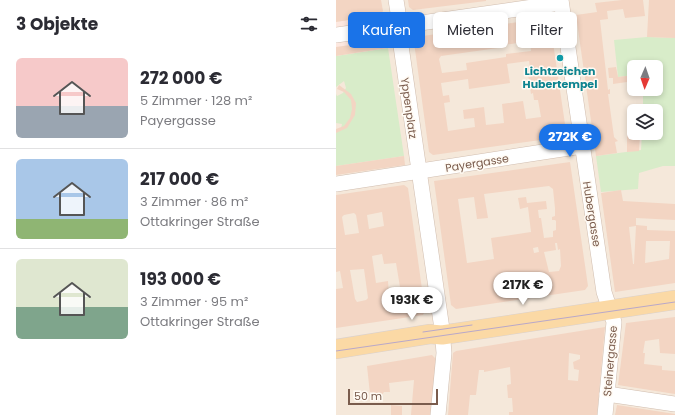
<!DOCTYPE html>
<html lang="de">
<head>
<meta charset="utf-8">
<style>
  body { margin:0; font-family:Poppins,sans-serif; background:#f2f2f3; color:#2b2b33; height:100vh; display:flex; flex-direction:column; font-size:15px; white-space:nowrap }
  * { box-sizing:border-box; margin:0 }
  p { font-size:13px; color:#7c7c81 }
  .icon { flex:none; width:22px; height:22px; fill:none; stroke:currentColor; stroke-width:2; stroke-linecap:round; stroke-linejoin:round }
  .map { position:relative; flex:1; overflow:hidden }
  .sheet { display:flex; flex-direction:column; background:#fff; width:336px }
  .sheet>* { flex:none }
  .hud { position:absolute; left:12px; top:12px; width:267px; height:36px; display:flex; gap:8px }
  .needle { width:26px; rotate:182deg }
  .controls { position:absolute; left:291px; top:60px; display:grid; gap:8px }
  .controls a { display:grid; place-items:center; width:36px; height:36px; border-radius:6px; background:#fff; box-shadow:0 2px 6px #0003; font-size:20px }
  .scale { position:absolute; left:12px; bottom:10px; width:90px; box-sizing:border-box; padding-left:4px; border:2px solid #7a5c4d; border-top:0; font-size:11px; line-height:14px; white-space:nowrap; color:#7a5c4d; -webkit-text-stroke:3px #fffaf3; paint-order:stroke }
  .price { position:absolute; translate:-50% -34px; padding:0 9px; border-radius:14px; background:#fff; color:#222; font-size:13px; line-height:26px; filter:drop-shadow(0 1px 2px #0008) }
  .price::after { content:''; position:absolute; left:50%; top:24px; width:12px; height:9px; margin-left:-6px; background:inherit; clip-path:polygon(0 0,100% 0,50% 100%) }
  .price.selected { background:#1a73e8; color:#fff }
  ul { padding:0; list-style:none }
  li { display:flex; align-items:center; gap:12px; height:100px; padding:0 16px }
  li+li { border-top:1px solid #e1e1e2 }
  li span { display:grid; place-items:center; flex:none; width:112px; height:80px; border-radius:6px; color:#555 }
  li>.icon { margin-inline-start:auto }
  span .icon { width:48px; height:48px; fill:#fffc; stroke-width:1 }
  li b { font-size:17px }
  h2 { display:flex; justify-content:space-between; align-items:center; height:48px; padding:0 16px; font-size:17px }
  .pill { padding:0 14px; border-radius:6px; background:#fff; box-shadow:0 2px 6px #0003; font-size:14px; line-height:36px }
  .pill.selected { background:#1a73e8; color:#fff }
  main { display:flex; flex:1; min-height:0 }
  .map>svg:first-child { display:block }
  .residential { fill:#f5e8da; fill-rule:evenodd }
  .commercial { fill:#fde8e0 }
  .green { fill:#d8ecc9 }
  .building { fill:#f3d5c3; fill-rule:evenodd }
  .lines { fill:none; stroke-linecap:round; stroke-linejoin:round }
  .minor-casing { stroke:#d1beb0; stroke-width:16 }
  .major-casing { stroke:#dad1cd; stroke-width:20 }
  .minor { stroke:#fff; stroke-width:15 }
  .major { stroke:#fbd9a5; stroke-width:19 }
  .tram { stroke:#b9a8c9; stroke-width:1 }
  .culture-dot { fill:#0f9aa8; stroke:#fffaf3; stroke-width:1.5 }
  .labels { text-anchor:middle; stroke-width:3; stroke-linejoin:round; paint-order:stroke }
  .culture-label { font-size:11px; font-weight:bold; fill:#0d838f; stroke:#fffaf3 }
  .street-label { font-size:11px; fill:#7a5c4d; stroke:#fffaf3 }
</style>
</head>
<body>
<main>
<section class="sheet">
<h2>3 Objekte<svg class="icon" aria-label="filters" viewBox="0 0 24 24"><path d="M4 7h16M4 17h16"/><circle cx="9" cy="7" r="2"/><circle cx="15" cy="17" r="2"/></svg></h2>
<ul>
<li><span style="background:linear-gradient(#f6c9c9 60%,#9aa5b1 0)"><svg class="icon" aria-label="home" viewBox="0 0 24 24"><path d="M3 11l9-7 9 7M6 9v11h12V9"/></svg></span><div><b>272 000 €</b><p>5 Zimmer · 128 m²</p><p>Payergasse</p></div></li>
<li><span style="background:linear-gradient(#a9c7e8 75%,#8fb573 0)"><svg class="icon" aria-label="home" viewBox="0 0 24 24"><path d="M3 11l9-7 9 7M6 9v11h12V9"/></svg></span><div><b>217 000 €</b><p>3 Zimmer · 86 m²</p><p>Ottakringer Straße</p></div></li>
<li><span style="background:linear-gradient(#dfe7d0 60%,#7fa58c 0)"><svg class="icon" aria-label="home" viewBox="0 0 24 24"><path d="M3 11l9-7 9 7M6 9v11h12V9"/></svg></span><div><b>193 000 €</b><p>3 Zimmer · 95 m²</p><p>Ottakringer Straße</p></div></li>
</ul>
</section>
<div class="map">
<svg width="339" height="415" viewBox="0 0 339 415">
  <rect width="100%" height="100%" fill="#fdf6ec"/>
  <path class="residential" d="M0 0H339V415H0V56L51 48 0 22ZM298 67H320V89H298ZM298 111H320V133H298Z"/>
  <polygon class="commercial" points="44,15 49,27 52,48 0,56 0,22"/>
  <g class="green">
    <polygon points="311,37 339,38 339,166 327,166 303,173 302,189 265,192 260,156 305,150 306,133 320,133 320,111 307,111 307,89 320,89 320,67 298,67 298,75 282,77 278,40"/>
    <polygon points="52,48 68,156 0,166 0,133 5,129 6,124 0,123 0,94 1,96 7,93 10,88 8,81 0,87 0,56"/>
  </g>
  <g class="building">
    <polygon points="0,0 45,0 47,11 44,15 0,22"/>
    <polygon points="72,0 150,0 150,1 77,10 73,7"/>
    <polygon points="286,0 307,0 309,16 289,18 287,9 271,11 272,19 264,20 272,90 274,89 274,94 272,94 278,137 282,141 279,142 281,153 260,156 240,15 261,12 259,3"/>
    <polygon points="313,0 339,0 339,38 311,37"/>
    <path d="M210 18 214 22 230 131 226 137 97 155 93 152 78 42 80 37ZM194 41 195 51 170 54V57L130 63 131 70 106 73 103 59 105 56 169 47 168 45ZM193 61 194 67 191 68 195 94 197 93 198 100H202L205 117 190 119 187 101 166 104 168 123 150 125 148 107 127 110 128 119 138 118 139 127 112 131 108 103 114 102 113 95 107 96 105 83 132 79 133 89 174 83 171 64Z"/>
    <polygon points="50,40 52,48 0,56 0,47"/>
    <polygon points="280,67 282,77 298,75 298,81 277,84 277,78 273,78 272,68"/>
    <polygon points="3,85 15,94 20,103 19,115 11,128 0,133 0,129 8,126 14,118 16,109 15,100 8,92 1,89"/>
    <polygon points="291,135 304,135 303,151 291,152"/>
    <polygon points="68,156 69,165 0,175 0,166"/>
    <path d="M234 162 252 286 249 290 120 309 115 305 98 181ZM213 186 217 189 219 208V216L216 217V220H219L220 221V230L217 231V237L208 238 205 218H203L202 210 211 209 210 201 191 203 190 197 182 198 184 209 192 207 195 232 155 238 158 259 131 263 122 199 138 197 141 219 152 218 148 194ZM219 243H221L222 250 224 249 225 266 223 271 213 272 208 252 220 250ZM202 247 203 252 198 253 197 248Z"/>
    <path d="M68 185 72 188 89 311 87 315 0 328V289L7 288 4 271 0 272V195ZM46 212 48 226 33 229 31 215ZM18 213 20 215 23 233 9 235 6 217 8 215ZM46 254 48 264 60 263 65 293 53 295 52 281 40 283 36 256ZM28 269 32 298 30 300 21 302 19 299 14 270Z"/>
    <path d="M285 190 287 201 339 204V220L300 218V225L311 226V230L339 231V283L279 292 265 193ZM300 226 298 264H297L293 227ZM310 241H334L333 259 309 263Z"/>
    <polygon points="339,317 339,354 324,353 323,339 309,341 307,353 309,353 308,364 326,366 326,370 339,371 339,394 282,385 290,323"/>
    <path d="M269 327 261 415H173V412H177L176 398H172L171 385 175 384 174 367 148 372V370H143L140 395H134L132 415H112L117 353 120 351ZM233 353 244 355V359L237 362 238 369 243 370 242 381 232 380Z"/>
    <polygon points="96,355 100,359 95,415 75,415 78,380 53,383 54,392 48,392 45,396 41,393 34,394 31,366"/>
    <polygon points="55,405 66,406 66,415 55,415"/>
    <polygon points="281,405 339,414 339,415 279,415"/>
  </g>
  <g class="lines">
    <defs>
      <g id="minor">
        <polyline points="60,0 64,25 64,39 106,329 108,353 102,415"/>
        <polyline points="225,0 268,292 278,322 269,415"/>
        <polyline points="0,35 225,3"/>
        <polyline points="0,184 246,146"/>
        <polyline points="271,394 339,404"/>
      </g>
      <polyline id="major" points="0,349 94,334 106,335 339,300"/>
    </defs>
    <use href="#minor" class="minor-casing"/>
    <use href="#major" class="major-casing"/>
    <use href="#minor" class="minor"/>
    <use href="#major" class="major"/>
    <g class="tram">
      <polyline points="87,332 136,325"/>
      <polyline points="0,351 339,302"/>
    </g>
  </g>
  <circle class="culture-dot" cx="224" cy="58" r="4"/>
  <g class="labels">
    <g class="culture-label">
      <text x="224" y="75">Lichtzeichen<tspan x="224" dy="13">Hubertempel</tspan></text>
    </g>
    <g class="street-label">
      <text transform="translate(73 108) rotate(82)" y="4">Yppenplatz</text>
      <text transform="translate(141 163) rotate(-9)" y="4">Payergasse</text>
      <text transform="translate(256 214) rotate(81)" y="4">Hubergasse</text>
      <text transform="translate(274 361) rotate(-85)" y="4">Steinergasse</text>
    </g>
  </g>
</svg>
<div class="controls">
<a><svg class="needle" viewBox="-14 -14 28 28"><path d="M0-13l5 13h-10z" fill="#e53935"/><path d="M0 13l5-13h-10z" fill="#7c7c81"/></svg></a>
<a><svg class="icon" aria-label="layers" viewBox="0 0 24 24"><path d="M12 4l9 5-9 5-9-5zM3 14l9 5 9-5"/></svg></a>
</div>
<div class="scale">50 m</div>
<b class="price selected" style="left:234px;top:158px">272K €</b>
<b class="price" style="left:187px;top:306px">217K €</b>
<b class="price" style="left:76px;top:321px">193K €</b>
<div class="hud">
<a class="pill selected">Kaufen</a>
<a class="pill">Mieten</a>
<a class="pill">Filter</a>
</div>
</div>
</main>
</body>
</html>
